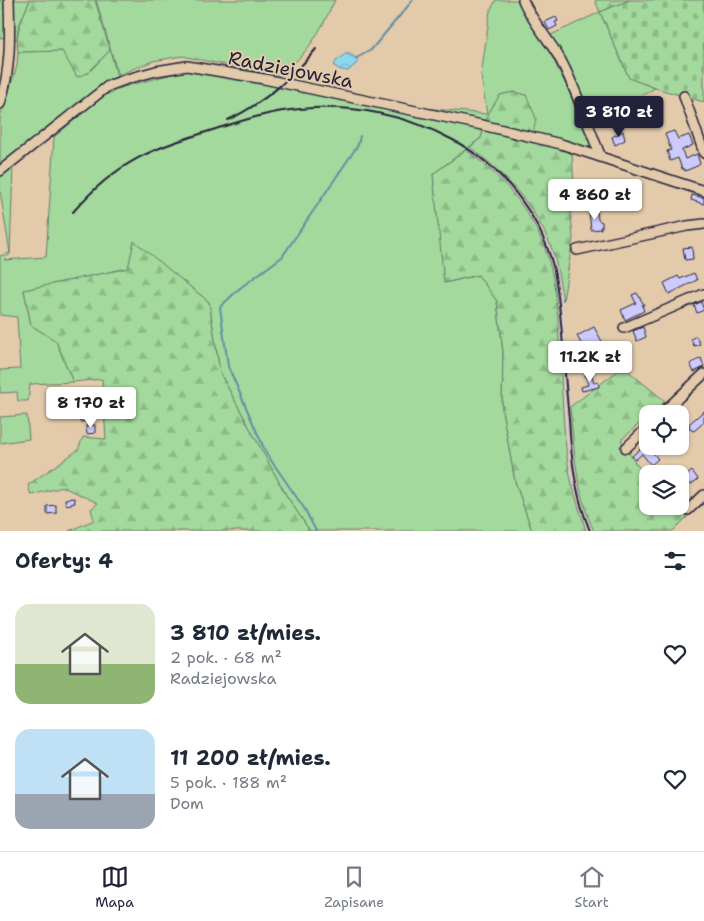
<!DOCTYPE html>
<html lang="pl">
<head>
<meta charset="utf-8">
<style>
  body { margin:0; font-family:"Shantell Sans",sans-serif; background:#f2f2f3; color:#1f2937; height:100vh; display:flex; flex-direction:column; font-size:19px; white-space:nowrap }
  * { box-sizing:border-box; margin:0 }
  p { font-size:16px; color:#747a83 }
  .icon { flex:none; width:28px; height:28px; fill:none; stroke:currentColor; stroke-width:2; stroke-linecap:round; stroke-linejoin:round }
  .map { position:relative; height:531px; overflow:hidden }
  .details { display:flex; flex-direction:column; background:#fff; flex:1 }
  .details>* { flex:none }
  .buttons { position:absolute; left:639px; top:405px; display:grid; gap:10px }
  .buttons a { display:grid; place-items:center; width:50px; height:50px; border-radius:10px; background:#fff; box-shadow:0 1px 4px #0004; font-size:25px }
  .price { position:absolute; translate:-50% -42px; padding:0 11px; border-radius:5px; background:#fff; color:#222; font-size:16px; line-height:32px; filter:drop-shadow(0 1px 2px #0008) }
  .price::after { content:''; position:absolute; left:50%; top:30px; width:15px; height:11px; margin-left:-8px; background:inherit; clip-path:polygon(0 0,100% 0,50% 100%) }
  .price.current { background:#22223b; color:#fff }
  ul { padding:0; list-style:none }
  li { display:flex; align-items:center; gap:15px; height:125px; padding:0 15px }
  li span { display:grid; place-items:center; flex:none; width:140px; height:100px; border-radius:15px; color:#555 }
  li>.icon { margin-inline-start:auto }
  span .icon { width:60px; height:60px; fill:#fffc; stroke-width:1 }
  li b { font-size:21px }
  h2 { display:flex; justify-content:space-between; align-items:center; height:60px; padding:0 15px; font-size:21px }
  .menu { display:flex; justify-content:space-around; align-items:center; height:70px; border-top:1px solid #e0e1e3; background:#fff; font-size:14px; color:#747a83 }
  .menu a { display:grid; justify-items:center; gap:2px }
  .menu .current { color:#22223b }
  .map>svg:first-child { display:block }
  .built { fill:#dccac4 }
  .grass { fill:#a3d99c; stroke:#627e6c }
  .forest { fill:url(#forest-firs); stroke:#627e6c }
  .cemetery { fill:url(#cemetery-stones); stroke:#627e6c }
  .water { fill:url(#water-waves); stroke:#628fa5 }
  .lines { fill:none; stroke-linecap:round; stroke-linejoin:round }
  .stream { stroke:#628fa5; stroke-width:2 }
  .building { fill:#cdcbfe; stroke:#22223b }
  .minor-casing { stroke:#22223b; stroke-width:12 }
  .minor { stroke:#e3caab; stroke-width:9 }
  .rail { stroke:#22223b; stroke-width:2 }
  .labels { text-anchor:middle; stroke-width:4; stroke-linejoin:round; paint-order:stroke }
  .street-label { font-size:19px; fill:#22223b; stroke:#e3caab }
</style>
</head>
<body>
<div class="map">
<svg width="704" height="531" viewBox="0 0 704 531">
  <defs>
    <pattern id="forest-firs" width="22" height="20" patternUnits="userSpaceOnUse" patternTransform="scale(1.25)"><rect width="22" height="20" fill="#a3d99c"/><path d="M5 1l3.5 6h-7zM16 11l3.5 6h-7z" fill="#8cba87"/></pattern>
    <pattern id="cemetery-stones" width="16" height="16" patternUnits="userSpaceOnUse" patternTransform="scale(1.25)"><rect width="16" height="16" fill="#a3d99c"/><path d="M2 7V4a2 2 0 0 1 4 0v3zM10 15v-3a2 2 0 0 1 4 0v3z" fill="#8cba87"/></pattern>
    <pattern id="water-waves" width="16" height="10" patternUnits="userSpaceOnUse" patternTransform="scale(1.25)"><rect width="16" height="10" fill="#8cd7ec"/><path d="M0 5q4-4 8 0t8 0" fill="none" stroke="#78b8cb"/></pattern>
  </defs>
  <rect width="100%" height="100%" fill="#e3caab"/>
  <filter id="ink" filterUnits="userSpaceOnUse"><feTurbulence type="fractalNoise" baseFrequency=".02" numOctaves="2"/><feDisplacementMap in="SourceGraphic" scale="10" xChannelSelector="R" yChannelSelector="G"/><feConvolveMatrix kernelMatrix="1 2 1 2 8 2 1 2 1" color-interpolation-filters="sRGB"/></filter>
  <g filter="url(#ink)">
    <polygon class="built" points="461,140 495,166 510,181 526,202 544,232 554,257 563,301 570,407 579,483 584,504 594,531 586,531 571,479 565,432 557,307 552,272 544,245 528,215 510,189 487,166 466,150"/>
    <g class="grass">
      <polygon points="6,0 30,0 18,28 17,39 7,37"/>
      <path d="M96 0H335C319 33 309 53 279 76L182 56 153 61 118 75Z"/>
      <polygon points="496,0 519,0 549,51 566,85 591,145 586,147 573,144 532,140 526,95 514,92 500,95 488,114 481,138 433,174 445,283 478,275 497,301 503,352 502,410 515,481 532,531 310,531 286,495 220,373 209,302 134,242 129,268 24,290 31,325 56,341 73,382 30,384 28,401 18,401 17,392 0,393 0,370 20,369 17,317 0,315 0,256 10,253 0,191 0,176 13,166 10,254 4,260 46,257 54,137 102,97 123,87 184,71 223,76 237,68 300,84 413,107 487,114 481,76 490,11"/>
      <polygon points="600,12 629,78 655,88 593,123 551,35"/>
      <polygon points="110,50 117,76 0,167 0,117 17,66 18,52 62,51 88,73"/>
      <polygon points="27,415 29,439 0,443 0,417"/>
    </g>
    <g class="forest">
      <polygon points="0,0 6,0 7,37 0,38"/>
      <path d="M30 0H95L110 50 88 73 77 77 62 51 18 52C15 31 22 19 30 0Z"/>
      <polygon points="595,0 630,0 600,12"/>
      <path d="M514 92 526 95 536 118 532 140 572 151 574 190 571 214 573 238 563 301C561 287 558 273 555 259 542 213 507 175 470 147L481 138 488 114 500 95Z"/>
      <path d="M466 150C500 175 528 206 544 246 558 283 558 323 560 362 563 399 563 444 571 480 575 497 581 514 586 531H532L515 481 502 410 503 352 497 301 478 275 444 283 433 174Z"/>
      <polygon points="134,241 209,302 220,373 286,495 310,531 69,531 94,520 91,509 98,503 63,487 31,495 28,485 78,450 83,437 106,439 102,379 73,382 56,341 31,325 24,290 128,268"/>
      <path d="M623 367 665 401 651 414H648L647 417 621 440 636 464 647 475 648 506H680V505L690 514 673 531H594C576 493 574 449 570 407Z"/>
    </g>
    <polygon class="cemetery" points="630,0 704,0 704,102 655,88 629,78 600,12"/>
    <polygon class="water" points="347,53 355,57 358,60 356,64 348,71 341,70 334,66 336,61"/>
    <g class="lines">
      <g class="stream">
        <polyline points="355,59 371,50 413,0"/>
        <polyline points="316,531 304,508 266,453 228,366 220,307 240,288 282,257 358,145 360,136"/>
      </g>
    </g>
    <g class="building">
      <polygon points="556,17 558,21 555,22 557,26 549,30 545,22"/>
      <polygon points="652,108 653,113 637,118 636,111"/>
      <polygon points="623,131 625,140 615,145 612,137"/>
      <polygon points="674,131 678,139 689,135 693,145 682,150 685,159 697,154 700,164 697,166 685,171 684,169 682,169 678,158 670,161 667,151 671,150 665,134"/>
      <polygon points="692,195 704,198 704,204 691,200"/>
      <polygon points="597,210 598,220 602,222 602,227 600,227 601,229 591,230 589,211"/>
      <polygon points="692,247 693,259 685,260 683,248"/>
      <polygon points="694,273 697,280 669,294 664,283 678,276 680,279"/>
      <polygon points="637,293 644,305 642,305 644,311 625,320 621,310 636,303 632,295"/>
      <polygon points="701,302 704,310 697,313 694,305"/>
      <polygon points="594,327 605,347 588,356 577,336"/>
      <polygon points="643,327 646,337 637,341 633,331"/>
      <polygon points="696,336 700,344 694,346 691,339"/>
      <polygon points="701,358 704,367 694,372 690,364"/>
      <polygon points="591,373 594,383 598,382 599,387 582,391 581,387 588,385 585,374"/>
      <polygon points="70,393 72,404 64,405 62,394"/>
      <polygon points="84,399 88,421 80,422 77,400"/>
      <polygon points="704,411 704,422 694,431 690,429 689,424"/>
      <polygon points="95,425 95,433 87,434 86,426"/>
      <polygon points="646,444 658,459 651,465 642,454 635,460 632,456"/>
      <polygon points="692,471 698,479 691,485 687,482 680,488 680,481"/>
      <polygon points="74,498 75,503 66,505 65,499"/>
      <polygon points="56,505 56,513 47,514 47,506"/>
    </g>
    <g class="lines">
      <defs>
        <g id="minor">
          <path d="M523 0C532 22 549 39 560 59 577 90 587 124 601 157"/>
          <polyline points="684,96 704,153"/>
          <path d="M0 104C11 69 10 37 9 0"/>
          <polyline points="0,171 108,86 127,79 156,71 187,66 264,79 482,125 561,144 704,191"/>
          <polyline points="577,250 687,226 704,224"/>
          <polyline points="624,328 704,294"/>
          <polyline points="661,414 704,374"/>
          <polyline points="626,448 648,427"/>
          <polyline points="688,510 704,495"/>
        </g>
      </defs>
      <use href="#minor" class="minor-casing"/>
      <use href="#minor" class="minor"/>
      <g class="rail">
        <path d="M228 120C262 104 292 78 316 49"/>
        <path d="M73 212C120 158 155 148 222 127 247 119 273 111 300 109 352 104 407 115 453 140 501 166 539 213 553 266 558 288 560 311 562 334 564 362 566 390 569 419 571 457 575 495 590 531"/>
      </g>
    </g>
  </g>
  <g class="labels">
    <g class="street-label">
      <text transform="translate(291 69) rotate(11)" y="7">Radziejowska</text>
    </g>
  </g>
</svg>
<div class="buttons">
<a><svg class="icon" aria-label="locate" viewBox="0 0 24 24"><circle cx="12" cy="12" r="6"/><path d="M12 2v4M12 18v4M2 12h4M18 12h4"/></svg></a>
<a><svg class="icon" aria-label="layers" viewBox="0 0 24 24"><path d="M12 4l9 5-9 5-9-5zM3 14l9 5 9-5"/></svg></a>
</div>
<b class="price current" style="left:619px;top:138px">3 810 zł</b>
<b class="price" style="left:595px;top:221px">4 860 zł</b>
<b class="price" style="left:590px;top:383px">11.2K zł</b>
<b class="price" style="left:91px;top:429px">8 170 zł</b>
</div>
<section class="details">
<h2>Oferty: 4<svg class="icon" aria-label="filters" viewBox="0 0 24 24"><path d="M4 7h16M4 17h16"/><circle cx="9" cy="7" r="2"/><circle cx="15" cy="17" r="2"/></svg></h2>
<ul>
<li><span style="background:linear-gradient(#dfe7d0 60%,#8fb573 0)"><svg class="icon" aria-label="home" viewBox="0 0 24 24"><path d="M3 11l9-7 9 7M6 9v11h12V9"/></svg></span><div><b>3 810 zł/mies.</b><p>2 pok. · 68 m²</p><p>Radziejowska</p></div><svg class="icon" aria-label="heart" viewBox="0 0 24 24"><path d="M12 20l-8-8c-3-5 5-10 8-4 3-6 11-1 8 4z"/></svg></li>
<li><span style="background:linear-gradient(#bfe0f5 65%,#9aa5b1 0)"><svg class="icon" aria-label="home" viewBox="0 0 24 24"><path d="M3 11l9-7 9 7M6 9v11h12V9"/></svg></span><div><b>11 200 zł/mies.</b><p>5 pok. · 188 m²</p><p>Dom</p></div><svg class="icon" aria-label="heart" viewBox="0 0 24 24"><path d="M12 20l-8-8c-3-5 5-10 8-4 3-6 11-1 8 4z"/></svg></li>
</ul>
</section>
<nav class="menu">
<a class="current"><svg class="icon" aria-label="map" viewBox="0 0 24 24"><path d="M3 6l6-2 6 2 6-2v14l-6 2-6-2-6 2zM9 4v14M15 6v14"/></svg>Mapa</a>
<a><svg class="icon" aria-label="saved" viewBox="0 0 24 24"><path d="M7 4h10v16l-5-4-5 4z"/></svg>Zapisane</a>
<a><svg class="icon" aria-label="home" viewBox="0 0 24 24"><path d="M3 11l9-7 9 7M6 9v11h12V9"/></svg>Start</a>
</nav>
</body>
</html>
